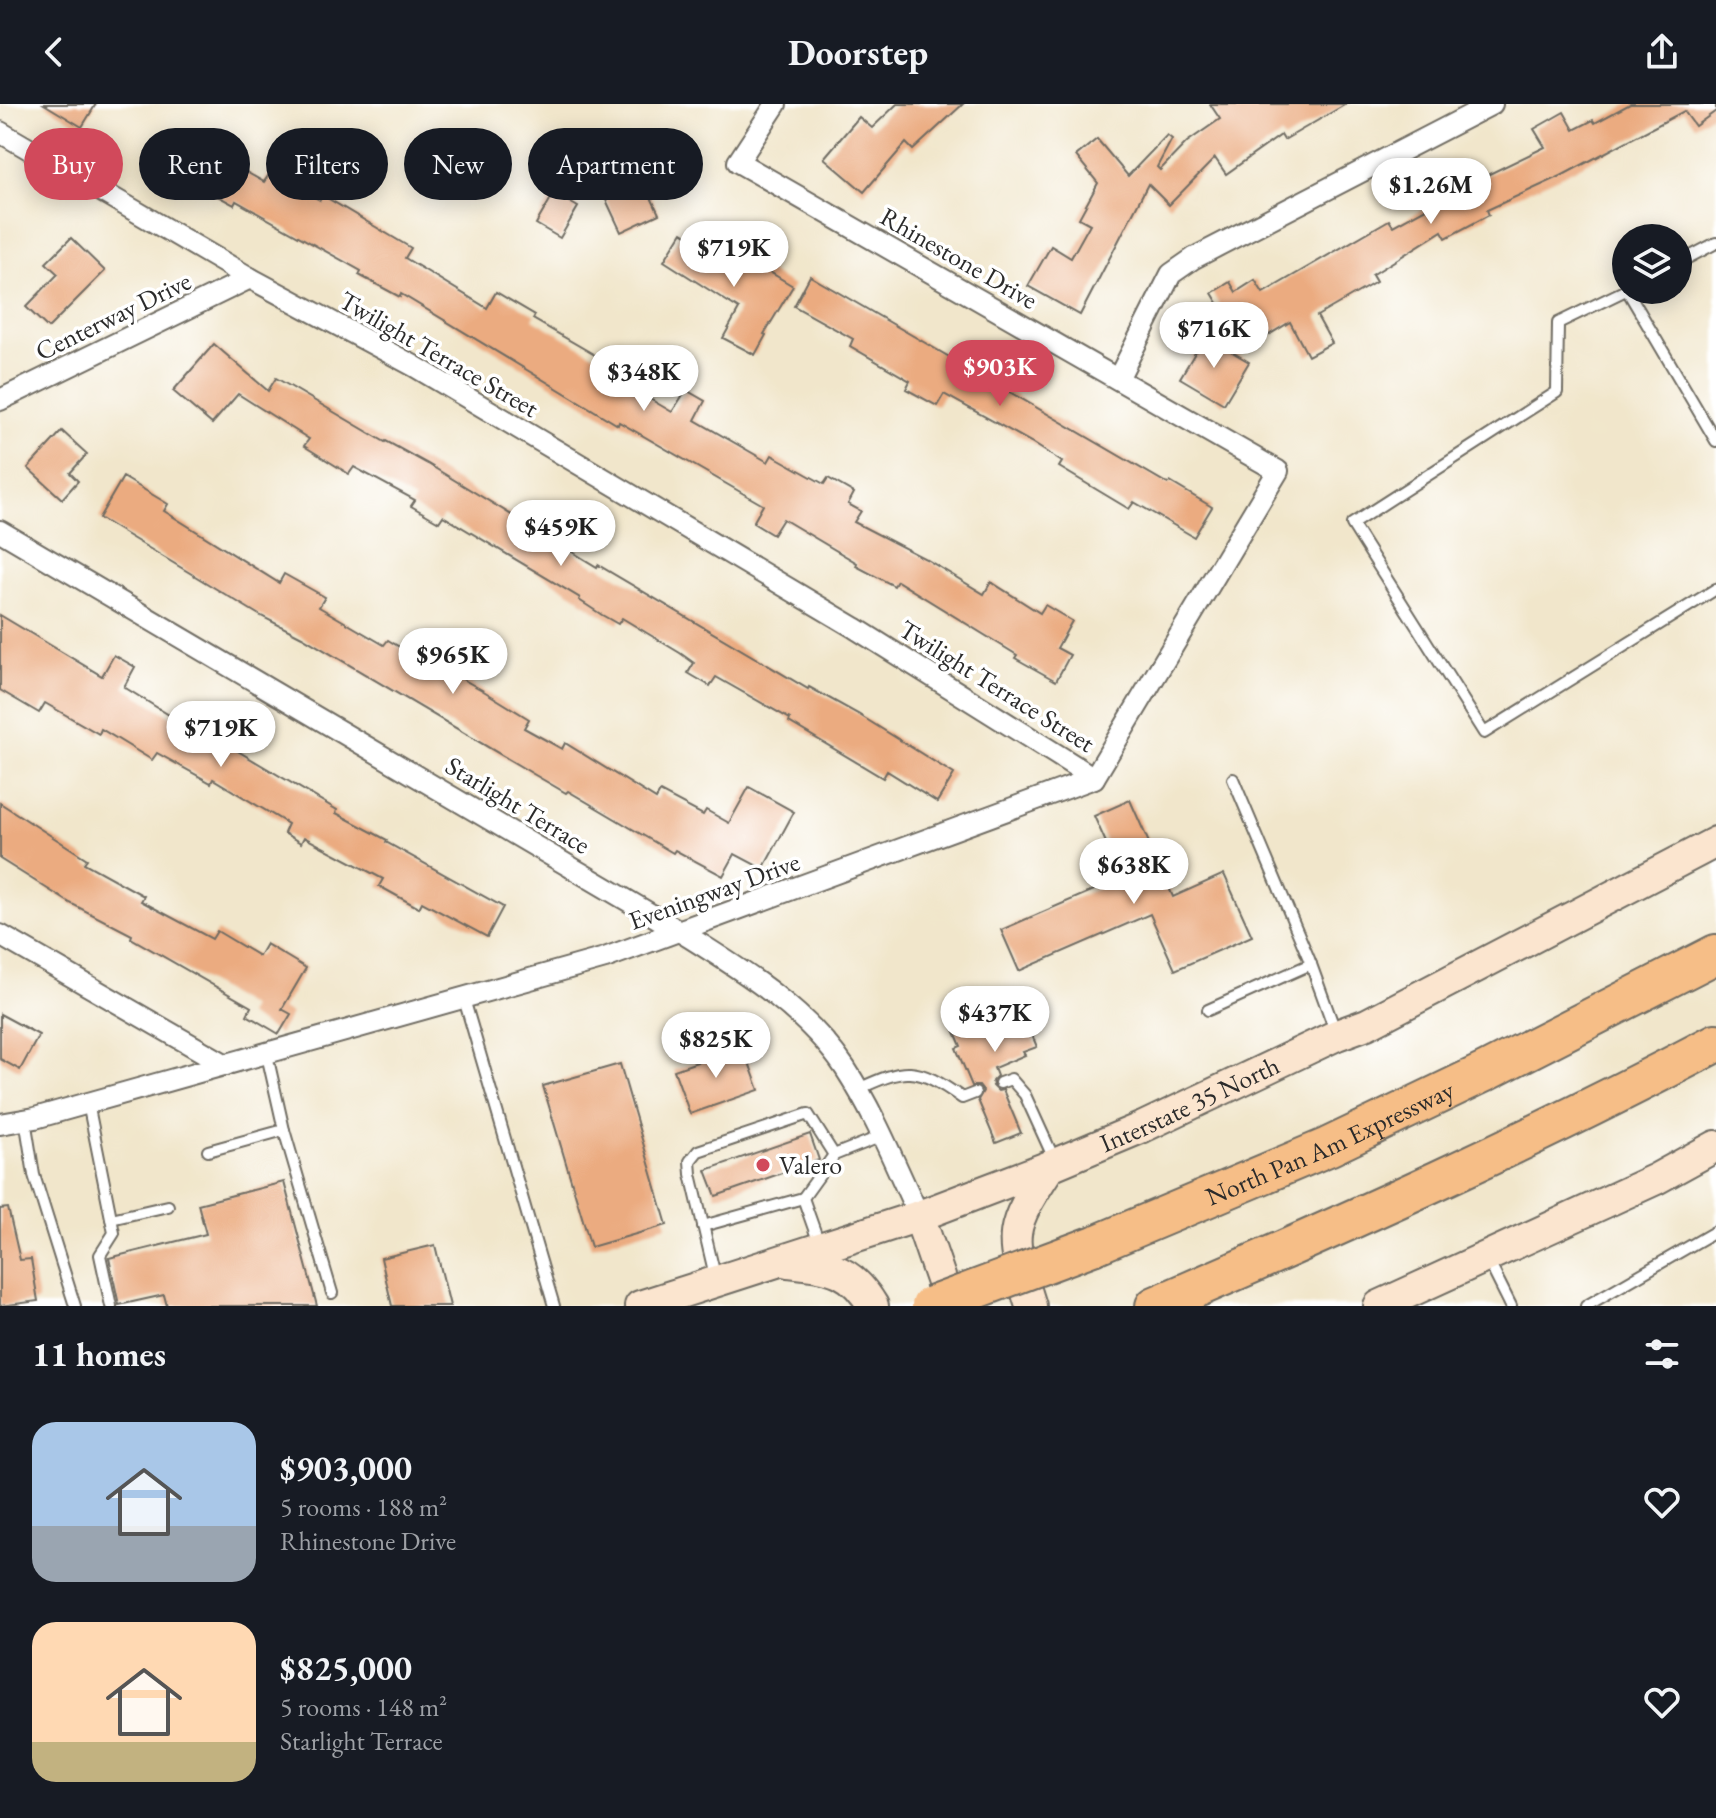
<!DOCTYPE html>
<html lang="en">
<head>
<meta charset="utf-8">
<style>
  body { margin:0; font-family:"EB Garamond",serif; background:#242831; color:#f1f3f6; height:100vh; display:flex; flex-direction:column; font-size:30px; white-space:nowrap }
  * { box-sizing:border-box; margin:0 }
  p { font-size:26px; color:#9ea1a6 }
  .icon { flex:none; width:44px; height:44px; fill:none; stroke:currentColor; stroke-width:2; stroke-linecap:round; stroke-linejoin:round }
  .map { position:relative; height:1202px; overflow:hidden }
  .sheet { display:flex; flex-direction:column; background:#171b24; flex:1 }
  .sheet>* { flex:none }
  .top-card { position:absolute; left:24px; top:24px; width:800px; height:72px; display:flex; gap:16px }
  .fabs { position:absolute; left:1612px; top:120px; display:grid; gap:16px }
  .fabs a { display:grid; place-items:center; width:80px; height:80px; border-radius:50%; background:#171b24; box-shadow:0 4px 20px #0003; font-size:40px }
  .price { position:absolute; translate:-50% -68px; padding:0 18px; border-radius:28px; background:#fff; color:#222; font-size:26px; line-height:52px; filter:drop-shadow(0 2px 4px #0008) }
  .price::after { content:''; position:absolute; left:50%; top:48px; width:24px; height:18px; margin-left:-12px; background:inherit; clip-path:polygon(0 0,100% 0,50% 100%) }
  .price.on { background:#d1495b; color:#fff }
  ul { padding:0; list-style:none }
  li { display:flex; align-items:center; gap:24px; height:200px; padding:0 32px }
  li span { display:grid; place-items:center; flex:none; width:224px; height:160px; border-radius:24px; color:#555 }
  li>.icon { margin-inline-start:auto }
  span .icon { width:96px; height:96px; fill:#fffc; stroke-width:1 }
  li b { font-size:34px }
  h2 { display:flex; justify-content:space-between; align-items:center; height:96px; padding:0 32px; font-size:34px }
  .tag { padding:0 28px; border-radius:36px; background:#171b24; box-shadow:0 4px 20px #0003; font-size:28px; line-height:72px }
  .tag.on { background:#d1495b; color:#fff }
  header { display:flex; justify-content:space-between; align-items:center; height:104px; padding:0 32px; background:#171b24; font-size:36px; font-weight:700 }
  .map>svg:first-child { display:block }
  .building { fill:#ebab80 }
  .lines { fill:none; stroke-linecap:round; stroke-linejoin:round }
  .lane-casing { stroke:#706c63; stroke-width:14 }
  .street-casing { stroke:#706c63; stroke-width:24 }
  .secondary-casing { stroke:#706c63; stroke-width:34 }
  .highway-casing { stroke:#706c63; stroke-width:42 }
  .lane { stroke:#fff; stroke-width:10 }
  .street { stroke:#fff; stroke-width:20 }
  .secondary { stroke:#fbe5cf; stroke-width:30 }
  .highway { stroke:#f6be87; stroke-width:38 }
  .highway-bridge-casing { stroke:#706c63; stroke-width:42; stroke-linecap:butt }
  .highway-bridge { stroke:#f6be87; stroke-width:38 }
  .poi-dot { fill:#d1495b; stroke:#fff; stroke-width:3 }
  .labels { text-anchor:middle; stroke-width:7; stroke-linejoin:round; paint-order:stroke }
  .street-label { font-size:26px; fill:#2b2b2b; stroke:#fff }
  .poi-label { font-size:26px; fill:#2b2b2b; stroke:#fff; text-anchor:start }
</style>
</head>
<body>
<header><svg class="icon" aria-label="back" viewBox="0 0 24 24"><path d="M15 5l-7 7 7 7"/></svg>Doorstep<svg class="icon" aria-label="share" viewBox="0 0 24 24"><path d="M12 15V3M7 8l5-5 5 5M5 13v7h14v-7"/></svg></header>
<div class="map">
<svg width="1716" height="1202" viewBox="0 0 1716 1202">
  <rect width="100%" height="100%" fill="#fff"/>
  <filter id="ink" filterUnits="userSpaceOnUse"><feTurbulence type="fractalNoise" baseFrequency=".0125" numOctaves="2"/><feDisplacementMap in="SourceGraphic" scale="16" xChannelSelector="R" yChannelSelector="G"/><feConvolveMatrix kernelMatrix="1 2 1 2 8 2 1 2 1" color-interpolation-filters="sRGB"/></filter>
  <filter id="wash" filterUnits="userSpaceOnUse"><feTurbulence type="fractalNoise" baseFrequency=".006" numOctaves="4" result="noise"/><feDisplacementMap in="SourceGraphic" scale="32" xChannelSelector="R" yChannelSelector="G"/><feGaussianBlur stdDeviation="1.8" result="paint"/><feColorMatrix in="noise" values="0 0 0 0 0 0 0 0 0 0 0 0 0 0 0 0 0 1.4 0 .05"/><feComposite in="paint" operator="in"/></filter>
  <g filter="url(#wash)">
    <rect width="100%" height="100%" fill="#f1e6cb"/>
    <g id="blocks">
      <g class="building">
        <polygon points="44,0 96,0 82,23"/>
        <polygon points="897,0 963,0 913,46 906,39 864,88 824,54 859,13 872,24"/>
        <polygon points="1210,0 1346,0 1284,36 1281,31 1226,70 1215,54 1169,101 1148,80 1080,211 1028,182 1051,142 1071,154 1090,120 1079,114 1098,79 1076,52 1097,35 1128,72 1167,31 1172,35 1157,63 1160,66 1187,38 1220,15"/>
        <polygon points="1630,0 1716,0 1716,7 1695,22 1684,7 1561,72 1487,106 1489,111 1446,134 1442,127 1372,171 1376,178 1317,212 1332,239 1308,252 1290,218 1246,245 1212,189 1230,178 1236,188 1255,176 1263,189 1389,116 1393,122 1479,75 1545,43 1534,25 1564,8 1574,26 1593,16 1595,19"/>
        <polygon points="205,45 264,78 270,69 320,96 322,91 411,144 405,154 487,204 496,188 535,211 533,215 643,279 638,288 672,308 686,286 705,297 695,316 768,358 772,351 824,380 828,374 854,389 848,400 861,407 854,418 926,455 984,490 991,478 1040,509 1045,501 1072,517 1057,544 1070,551 1056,577 1015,554 1017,551 897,477 894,482 856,462 857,459 783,415 773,431 753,419 763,401 619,318 618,321 401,190 400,193 359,171 361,167 236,97 234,101 188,76"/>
        <polygon points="638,66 659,110 621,128 600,83"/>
        <polygon points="554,89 578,103 560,134 536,120"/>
        <polygon points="682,128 738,161 743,152 793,182 764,230 766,231 755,251 723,234 739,205 664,157"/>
        <polygon points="71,134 105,167 48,224 26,203 58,170 46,159"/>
        <polygon points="810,172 1168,380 1170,378 1212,403 1194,433 1134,398 1129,405 1059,363 1062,358 1031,338 944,290 937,302 906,285 910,277 850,242 853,235 794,202"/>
        <polygon points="1205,232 1249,258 1224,300 1180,274"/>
        <polygon points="214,240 268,287 276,274 385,338 386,337 428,360 597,463 598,461 808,585 809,583 858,610 954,670 937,698 887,667 883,674 789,618 790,615 716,573 710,582 688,569 694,559 680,549 622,514 618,520 602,511 579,496 580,494 443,412 439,418 411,402 415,396 354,363 349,370 304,342 309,335 238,290 212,320 173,287"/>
        <polygon points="62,327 87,350 70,369 78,377 62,395 28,364"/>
        <polygon points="123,373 168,400 164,407 279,479 284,470 325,493 319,503 384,541 388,536 444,570 446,566 482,586 529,615 524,624 562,645 565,639 656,695 660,688 703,711 706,706 729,719 749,683 794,708 763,765 735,750 723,772 675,746 673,749 568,687 566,689 535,671 302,533 261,512 99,414"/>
        <polygon points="0,511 102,572 114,551 135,563 124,583 190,624 191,621 236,646 337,706 336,709 387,736 386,738 503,803 487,833 422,798 419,804 379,782 383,775 304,733 301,739 284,729 288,720 213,675 211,679 157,649 152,656 101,625 99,630 45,599 39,609 0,586"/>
        <polygon points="1130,696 1173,793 1224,770 1252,832 1175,866 1150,810 1019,867 1001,826 1122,774 1094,712"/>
        <polygon points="0,699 87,755 84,759 144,792 141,797 212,835 217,827 259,852 266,840 306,864 282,905 291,910 279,930 247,911 251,903 131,834 132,831 70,799 0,755"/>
        <polygon points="1024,886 1034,911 1025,914 1037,943 1023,948 1025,951 994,964 997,972 992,977 993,982 998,987 1003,986 1021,1029 996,1039 978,996 983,987 979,982 972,982 956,944 961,942 950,916"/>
        <polygon points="0,910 39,931 20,966 0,955"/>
        <polygon points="743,942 759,986 690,1010 674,966"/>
        <polygon points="620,960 667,1121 591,1143 543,982"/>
        <polygon points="810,1030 819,1056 716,1092 706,1066"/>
        <polygon points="284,1078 317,1202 167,1202 164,1191 119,1201 109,1154 206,1130 198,1100"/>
        <polygon points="8,1104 20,1156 31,1155 38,1197 0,1202 0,1105"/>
        <polygon points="435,1141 450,1202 392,1202 381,1154"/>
      </g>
    </g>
  </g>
  <g filter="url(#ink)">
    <use href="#blocks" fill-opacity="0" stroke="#706c63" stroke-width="2"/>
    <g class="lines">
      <defs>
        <g id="lane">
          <polyline points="1678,159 1716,139"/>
          <polyline points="1626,186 1558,219 1557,288 1352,420 1484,629 1716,485"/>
          <polyline points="1627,186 1716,337"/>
          <polyline points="1233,675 1309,855 1336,929"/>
          <polyline points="464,895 554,1202"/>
          <polyline points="1208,906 1311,860"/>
          <polyline points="267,951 284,1026 332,1189"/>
          <polyline points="1000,979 1011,975 1025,991 1055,1057"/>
          <path d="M856 986C906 963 915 961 962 994L975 989"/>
          <polyline points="88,999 114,1129 100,1151 111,1202"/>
          <polyline points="25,1015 34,1071 75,1202"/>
          <polyline points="208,1047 284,1026"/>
          <polyline points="111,1115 168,1102"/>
          <polyline points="703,1122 803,1094"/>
          <polyline points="820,1142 803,1094 834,1051"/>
          <polyline points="1487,1154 1511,1202"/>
          <polyline points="716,1176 691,1070 690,1057 698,1047 808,1010 834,1051 882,1032"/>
          <polyline points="1586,1202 1716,1127"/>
        </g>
        <g id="street">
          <polyline points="0,28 250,174 414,262 855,524 1094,674"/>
          <polyline points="1118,275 1171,170 1194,154 1492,0"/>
          <polyline points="0,296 250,174"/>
          <path d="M0 427 681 828C740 865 805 904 845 964 875 1010 896 1063 919 1112"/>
          <polyline points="0,831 226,961"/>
          <polyline points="0,1020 35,1014 605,854 1094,674 1278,367 738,58 776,0"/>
        </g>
        <g id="secondary">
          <polyline points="919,1112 950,1202"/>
          <path d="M788 1158C830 1163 850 1163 873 1202"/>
          <path id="s1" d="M640 1202 919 1112 1050 1062 1143 1023 1337 931 1367 920 1716 738"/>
          <path d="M1031 1202C1008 1130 1008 1126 1050 1062"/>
          <polyline points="1379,1202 1656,1075 1716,1042"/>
        </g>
        <g id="highway">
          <path id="s2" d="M1095 1141 1328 1043 1485 968 1716 850"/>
          <path d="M1155 1202C1345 1120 1533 1036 1716 939"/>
        </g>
      </defs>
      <use href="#lane" class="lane-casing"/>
      <use href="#street" class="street-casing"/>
      <use href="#secondary" class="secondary-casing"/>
      <use href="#highway" class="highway-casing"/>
      <use href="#lane" class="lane"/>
      <use href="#street" class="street"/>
      <use href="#secondary" class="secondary"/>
      <use href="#highway" class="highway"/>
      <defs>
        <polyline id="highway-bridge" points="931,1202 1095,1141"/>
      </defs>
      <use href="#highway-bridge" class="highway-bridge-casing"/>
      <use href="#highway-bridge" class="highway-bridge"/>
    </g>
  </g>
  <circle class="poi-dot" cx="763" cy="1061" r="8"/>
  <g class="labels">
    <g class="street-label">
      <text transform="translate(959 154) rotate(30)" y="9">Rhinestone Drive</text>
      <text transform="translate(113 212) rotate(-26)" y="9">Centerway Drive</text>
      <text transform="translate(439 250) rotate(30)" y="9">Twilight Terrace Street</text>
      <text transform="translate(997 582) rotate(32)" y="9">Twilight Terrace Street</text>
      <text transform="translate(518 701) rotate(31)" y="9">Starlight Terrace</text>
      <text transform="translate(714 787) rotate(-20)" y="9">Eveningway Drive</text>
      <text dy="9" stroke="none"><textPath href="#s1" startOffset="586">Interstate 35 North</textPath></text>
      <text dy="9" stroke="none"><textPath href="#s2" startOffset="256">North Pan Am Expressway</textPath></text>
    </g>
    <g class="poi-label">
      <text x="779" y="1070">Valero</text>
    </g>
  </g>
</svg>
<div class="fabs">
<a><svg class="icon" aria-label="layers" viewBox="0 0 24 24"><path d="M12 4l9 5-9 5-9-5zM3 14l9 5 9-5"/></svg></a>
</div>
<b class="price" style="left:1431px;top:122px">$1.26M</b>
<b class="price" style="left:734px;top:185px">$719K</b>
<b class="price" style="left:1214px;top:266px">$716K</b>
<b class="price on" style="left:1000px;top:304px">$903K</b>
<b class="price" style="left:644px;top:309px">$348K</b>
<b class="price" style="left:561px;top:464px">$459K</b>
<b class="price" style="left:453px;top:592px">$965K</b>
<b class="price" style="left:221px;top:665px">$719K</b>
<b class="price" style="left:1134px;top:802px">$638K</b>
<b class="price" style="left:995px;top:950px">$437K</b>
<b class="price" style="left:716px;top:976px">$825K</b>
<div class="top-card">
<a class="tag on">Buy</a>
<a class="tag">Rent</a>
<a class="tag">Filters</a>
<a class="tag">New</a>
<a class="tag">Apartment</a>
</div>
</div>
<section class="sheet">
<h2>11 homes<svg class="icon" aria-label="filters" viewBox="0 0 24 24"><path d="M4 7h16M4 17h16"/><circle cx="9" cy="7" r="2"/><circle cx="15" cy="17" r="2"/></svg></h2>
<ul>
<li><span style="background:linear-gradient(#a9c7e8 65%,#9aa5b1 0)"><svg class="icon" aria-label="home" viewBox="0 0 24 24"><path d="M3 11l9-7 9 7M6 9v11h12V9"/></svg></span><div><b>$903,000</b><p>5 rooms · 188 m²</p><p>Rhinestone Drive</p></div><svg class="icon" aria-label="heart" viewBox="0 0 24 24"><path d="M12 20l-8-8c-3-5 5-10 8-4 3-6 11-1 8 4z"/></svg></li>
<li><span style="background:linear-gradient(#ffd9b3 75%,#c2b280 0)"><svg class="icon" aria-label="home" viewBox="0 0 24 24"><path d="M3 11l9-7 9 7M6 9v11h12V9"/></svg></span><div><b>$825,000</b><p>5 rooms · 148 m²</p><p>Starlight Terrace</p></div><svg class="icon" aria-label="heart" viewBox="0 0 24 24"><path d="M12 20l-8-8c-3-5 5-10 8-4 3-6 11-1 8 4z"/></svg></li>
</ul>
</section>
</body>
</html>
